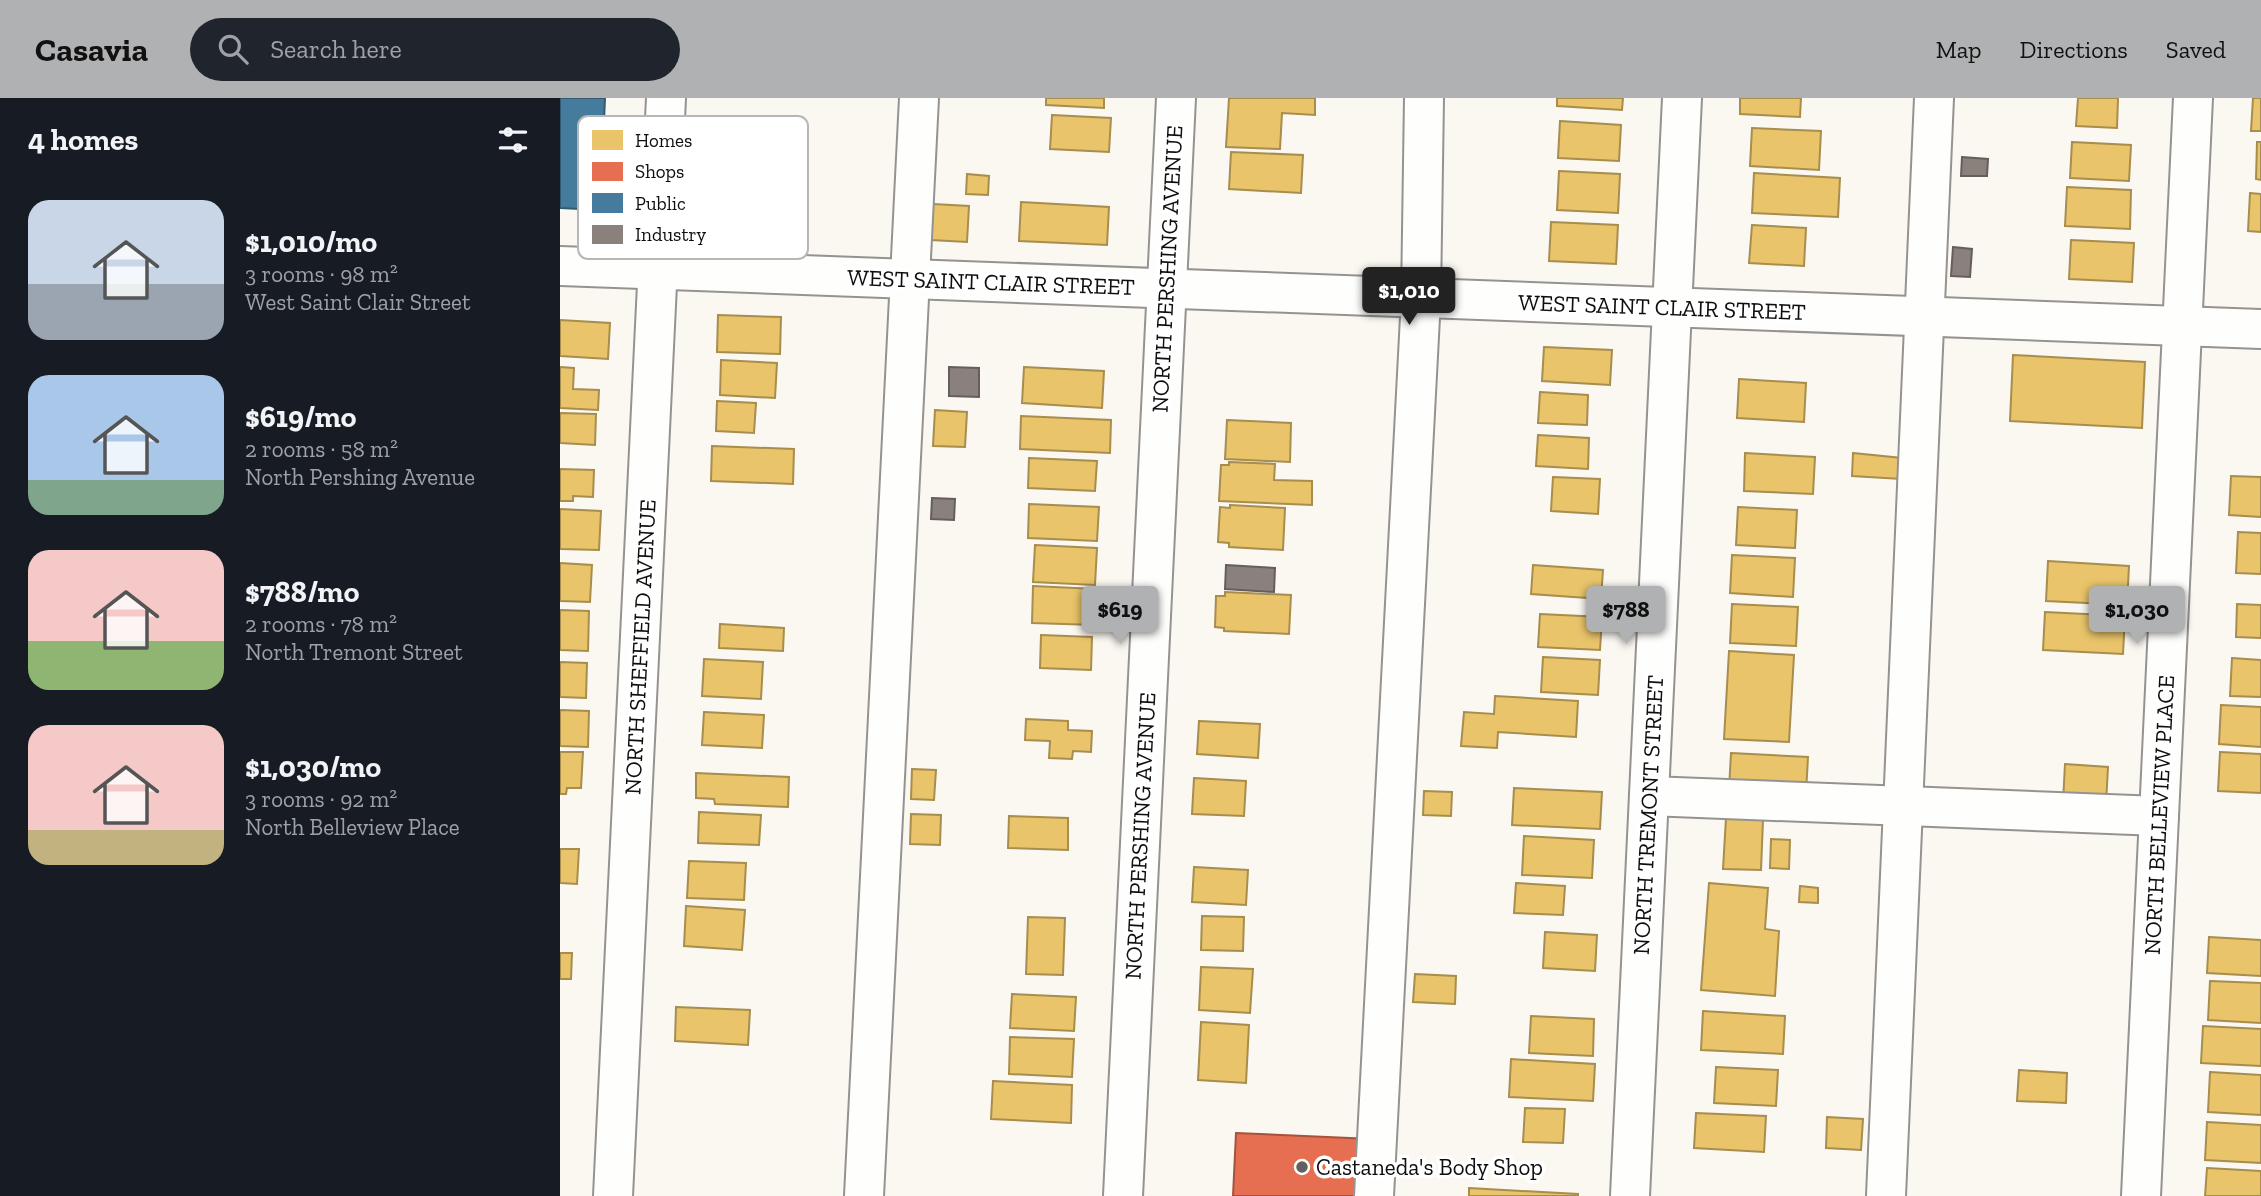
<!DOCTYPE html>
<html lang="en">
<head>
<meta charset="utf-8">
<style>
  body { margin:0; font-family:"Zilla Slab",serif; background:#20242c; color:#f1f3f6; height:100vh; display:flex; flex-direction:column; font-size:26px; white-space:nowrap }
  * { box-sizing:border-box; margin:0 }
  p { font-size:23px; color:#9ea1a6 }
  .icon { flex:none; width:38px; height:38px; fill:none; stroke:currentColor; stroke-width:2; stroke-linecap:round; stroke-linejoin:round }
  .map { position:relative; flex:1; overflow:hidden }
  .panel { display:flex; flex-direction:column; background:#171b24; width:560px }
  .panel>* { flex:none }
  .price { position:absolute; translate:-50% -60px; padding:0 16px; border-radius:7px; background:#b0b1b2; color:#111; font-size:23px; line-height:46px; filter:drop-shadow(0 2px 4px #0008) }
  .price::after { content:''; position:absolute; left:50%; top:42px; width:21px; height:16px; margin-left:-10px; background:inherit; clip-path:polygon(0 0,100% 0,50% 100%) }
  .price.on { background:#222; color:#fff }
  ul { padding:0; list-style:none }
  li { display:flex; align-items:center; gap:21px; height:175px; padding:0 28px }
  li span { display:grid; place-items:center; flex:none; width:196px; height:140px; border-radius:21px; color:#555 }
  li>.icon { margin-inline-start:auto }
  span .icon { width:84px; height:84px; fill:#fffc; stroke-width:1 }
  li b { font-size:30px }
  h2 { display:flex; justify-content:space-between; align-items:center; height:84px; padding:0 28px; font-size:30px }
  header { display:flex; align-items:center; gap:42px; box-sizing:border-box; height:98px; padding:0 35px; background:#b0b1b2; color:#111 }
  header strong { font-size:33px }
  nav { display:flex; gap:38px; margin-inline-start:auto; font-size:24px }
  .search { width:490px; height:63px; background:#20242c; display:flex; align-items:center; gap:18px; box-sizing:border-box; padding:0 24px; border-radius:38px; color:#9ea1a6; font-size:26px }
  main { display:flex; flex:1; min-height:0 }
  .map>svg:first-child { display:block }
  .homes { fill:#e9c46a; stroke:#a78d4e; stroke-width:2 }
  .shops { fill:#e76f51; stroke:#a6523d; stroke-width:2 }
  .public { fill:#457b9d; stroke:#345a72; stroke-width:2 }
  .industry { fill:#8a817c; stroke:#655e5b; stroke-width:2 }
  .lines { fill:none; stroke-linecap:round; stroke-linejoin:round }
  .minor-casing { stroke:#959391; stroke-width:42 }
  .minor { stroke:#fefefd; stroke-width:38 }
  .poi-dot { fill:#61605e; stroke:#fff; stroke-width:2.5 }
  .labels { text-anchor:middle; stroke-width:7; stroke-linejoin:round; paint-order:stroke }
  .street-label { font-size:23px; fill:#0e0e0e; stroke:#fff }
  .poi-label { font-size:23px; fill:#0e0e0e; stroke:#fff; text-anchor:start }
  .key { fill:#fff; stroke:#b7b7b7; stroke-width:2 }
  .key-label { font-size:19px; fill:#0e0e0e }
</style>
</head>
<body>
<header>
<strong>Casavia</strong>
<div class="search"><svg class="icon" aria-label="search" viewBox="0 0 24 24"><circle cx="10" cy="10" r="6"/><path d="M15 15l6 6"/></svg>Search here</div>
<nav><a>Map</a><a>Directions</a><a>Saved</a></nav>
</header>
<main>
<section class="panel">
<h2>4 homes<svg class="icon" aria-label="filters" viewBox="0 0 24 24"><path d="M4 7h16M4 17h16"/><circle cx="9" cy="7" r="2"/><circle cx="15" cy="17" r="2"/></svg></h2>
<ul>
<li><span style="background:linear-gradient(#c9d6e8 60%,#9aa5b1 0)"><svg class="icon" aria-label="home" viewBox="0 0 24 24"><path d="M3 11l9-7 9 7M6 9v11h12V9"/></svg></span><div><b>$1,010/mo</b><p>3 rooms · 98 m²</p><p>West Saint Clair Street</p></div></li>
<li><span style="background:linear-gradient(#a9c7e8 75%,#7fa58c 0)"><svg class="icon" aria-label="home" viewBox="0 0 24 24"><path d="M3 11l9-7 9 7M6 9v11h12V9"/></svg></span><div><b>$619/mo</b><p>2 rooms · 58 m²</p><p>North Pershing Avenue</p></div></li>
<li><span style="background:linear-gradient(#f6c9c9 65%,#8fb573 0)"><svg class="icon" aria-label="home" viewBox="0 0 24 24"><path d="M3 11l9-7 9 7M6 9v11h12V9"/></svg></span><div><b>$788/mo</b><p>2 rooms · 78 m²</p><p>North Tremont Street</p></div></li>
<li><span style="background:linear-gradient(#f6c9c9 75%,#c2b280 0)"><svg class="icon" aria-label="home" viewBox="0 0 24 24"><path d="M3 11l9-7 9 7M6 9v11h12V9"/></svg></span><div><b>$1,030/mo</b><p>3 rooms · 92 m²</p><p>North Belleview Place</p></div></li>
</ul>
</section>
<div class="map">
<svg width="1701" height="1098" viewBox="0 0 1701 1098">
  <rect width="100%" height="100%" fill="#fbf8f2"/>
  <g class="homes">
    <polygon points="486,0 544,0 544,10 486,7"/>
    <polygon points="669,0 755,0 755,17 722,15 720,51 666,49"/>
    <polygon points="997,0 1063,0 1062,12 997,8"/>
    <polygon points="1180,0 1241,0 1240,19 1180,16"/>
    <polygon points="1518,0 1558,0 1557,30 1516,28"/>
    <polygon points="1693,0 1701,0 1701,33 1691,33"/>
    <polygon points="492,17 551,20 549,54 490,51"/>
    <polygon points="1000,23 1061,27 1059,63 998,60"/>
    <polygon points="1192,30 1261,33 1259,72 1190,68"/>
    <polygon points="1512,44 1571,47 1569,83 1510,80"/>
    <polygon points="1697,44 1701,44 1701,82 1696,81"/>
    <polygon points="671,54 743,57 741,95 669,91"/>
    <polygon points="999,73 1060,76 1058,115 997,112"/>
    <polygon points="1194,75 1280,80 1278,119 1192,115"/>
    <polygon points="407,76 429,78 428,97 406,96"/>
    <polygon points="1507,89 1571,92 1570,131 1505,128"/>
    <polygon points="1690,95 1701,96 1701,134 1688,133"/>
    <polygon points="461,104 549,109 547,147 459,143"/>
    <polygon points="373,106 409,108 407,144 371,142"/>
    <polygon points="991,124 1058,127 1056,166 989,163"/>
    <polygon points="1192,127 1246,130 1244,168 1189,165"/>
    <polygon points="1511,142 1574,145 1572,184 1509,181"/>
    <polygon points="158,217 221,219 220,256 157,254"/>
    <polygon points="0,222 50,225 48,261 0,258"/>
    <polygon points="984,249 1052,252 1050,287 982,283"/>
    <polygon points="1453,257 1585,264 1582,330 1450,323"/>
    <polygon points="161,262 217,265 215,300 160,297"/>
    <polygon points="0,269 14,270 13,291 39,292 38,312 0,310"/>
    <polygon points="464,269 544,273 542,310 462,305"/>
    <polygon points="1179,281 1246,285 1244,324 1177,320"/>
    <polygon points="980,294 1028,297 1027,327 978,325"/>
    <polygon points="157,303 196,305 194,335 156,333"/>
    <polygon points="375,312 407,314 405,349 373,348"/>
    <polygon points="0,315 36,316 35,347 0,345"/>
    <polygon points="461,318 551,322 550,355 460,351"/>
    <polygon points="667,322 731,325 730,364 665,361"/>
    <polygon points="978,337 1029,340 1028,371 976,368"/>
    <polygon points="152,348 234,351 233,386 151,383"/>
    <polygon points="1185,355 1255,359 1253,396 1184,393"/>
    <polygon points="1293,355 1342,360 1341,381 1292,378"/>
    <polygon points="469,360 537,363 535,393 468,390"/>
    <polygon points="669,364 715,366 714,382 752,383 752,407 659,403 661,367 669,367"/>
    <polygon points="0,371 34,372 33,399 13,398 13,403 0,403"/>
    <polygon points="1671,378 1701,379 1701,419 1669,417"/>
    <polygon points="993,379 1040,381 1038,416 991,413"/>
    <polygon points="469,406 539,409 537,443 468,440"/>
    <polygon points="670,407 725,410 723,452 669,449 669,445 658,444 660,409 670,410"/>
    <polygon points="1178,409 1237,412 1235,450 1176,447"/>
    <polygon points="0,411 41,413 39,452 0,451"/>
    <polygon points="1678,434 1701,435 1701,476 1676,475"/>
    <polygon points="475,447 537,450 535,487 473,484"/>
    <polygon points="1172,457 1235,460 1233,499 1170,495"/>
    <polygon points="1488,463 1569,468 1567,507 1486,503"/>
    <polygon points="0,465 32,467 30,504 0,503"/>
    <polygon points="973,467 1043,472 1041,501 971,496"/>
    <polygon points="473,488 536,491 535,527 472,525"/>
    <polygon points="665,494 731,497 729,536 664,533 664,530 655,529 656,498 665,498"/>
    <polygon points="1172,506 1238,509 1236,548 1170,545"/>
    <polygon points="1677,506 1701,507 1701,540 1676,539"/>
    <polygon points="0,512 29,513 28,553 0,552"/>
    <polygon points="1485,514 1565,518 1563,556 1483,552"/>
    <polygon points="980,516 1042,519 1040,552 978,549"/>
    <polygon points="160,526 224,530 223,553 159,550"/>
    <polygon points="481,537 532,539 531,572 480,570"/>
    <polygon points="1169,553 1234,557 1229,644 1164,641"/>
    <polygon points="983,559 1040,562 1038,597 981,594"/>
    <polygon points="1672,560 1701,562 1701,599 1670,598"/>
    <polygon points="144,561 203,564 201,601 142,598"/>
    <polygon points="0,564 27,565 26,600 0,599"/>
    <polygon points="935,598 1018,603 1016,639 938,634 937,650 901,648 904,614 934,616"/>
    <polygon points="1661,607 1701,609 1701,649 1659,646"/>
    <polygon points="0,612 29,613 28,649 0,648"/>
    <polygon points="144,614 204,617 202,650 142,647"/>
    <polygon points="466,621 508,623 508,632 532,633 531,654 513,653 512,661 489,660 490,643 465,642"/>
    <polygon points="639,623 700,626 698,660 637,656"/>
    <polygon points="0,654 23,654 21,690 7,690 6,696 0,696"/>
    <polygon points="1660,654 1701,656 1701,695 1658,693"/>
    <polygon points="1171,655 1248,659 1246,695 1169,691"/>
    <polygon points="1505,666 1548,669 1546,706 1503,704"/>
    <polygon points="352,671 376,672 374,702 351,701"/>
    <polygon points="136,675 229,679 228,709 155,706 154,701 136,700"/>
    <polygon points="634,680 686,683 684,718 632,716"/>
    <polygon points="954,690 1042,694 1040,731 952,727"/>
    <polygon points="864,693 892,694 891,718 863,717"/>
    <polygon points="139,714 201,717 199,747 138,745"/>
    <polygon points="351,716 381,717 380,747 350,746"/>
    <polygon points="449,718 508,720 508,752 448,750"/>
    <polygon points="1166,720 1203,722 1201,772 1163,771"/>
    <polygon points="964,738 1034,742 1032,780 962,777"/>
    <polygon points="1211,741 1230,742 1229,771 1210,770"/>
    <polygon points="0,751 19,751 17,786 0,785"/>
    <polygon points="129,763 186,765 184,802 127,800"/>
    <polygon points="634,769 688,772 686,807 632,804"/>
    <polygon points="956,785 1005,788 1003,817 954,815"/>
    <polygon points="1149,785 1208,790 1205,831 1219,833 1215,898 1141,892"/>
    <polygon points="1240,788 1258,790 1258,805 1239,804"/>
    <polygon points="126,808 185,812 182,852 124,848"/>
    <polygon points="642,818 684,819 683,853 641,852"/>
    <polygon points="468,819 505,820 503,877 466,876"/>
    <polygon points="985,834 1037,837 1035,873 983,870"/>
    <polygon points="1649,839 1701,842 1701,878 1647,875"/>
    <polygon points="0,855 12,855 11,881 0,881"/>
    <polygon points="641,869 693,871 690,915 639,912"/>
    <polygon points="855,876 896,878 895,906 853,904"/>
    <polygon points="1650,883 1701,885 1701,925 1648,922"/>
    <polygon points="452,896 516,899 514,933 450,930"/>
    <polygon points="116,909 190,912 188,947 115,943"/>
    <polygon points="1143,913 1225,918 1223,956 1141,952"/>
    <polygon points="971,918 1034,921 1033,958 969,955"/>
    <polygon points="641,924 689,927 686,985 638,982"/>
    <polygon points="1643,928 1701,931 1701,968 1641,965"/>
    <polygon points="450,939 514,941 512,979 449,976"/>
    <polygon points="951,961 1035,966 1033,1003 949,999"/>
    <polygon points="1156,969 1218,972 1216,1008 1154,1005"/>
    <polygon points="1459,972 1507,975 1506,1005 1457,1003"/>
    <polygon points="1650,974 1701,977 1701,1017 1648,1014"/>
    <polygon points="433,983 512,987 511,1025 431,1021"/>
    <polygon points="965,1010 1005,1011 1003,1045 963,1044"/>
    <polygon points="1136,1015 1206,1018 1204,1054 1134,1050"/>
    <polygon points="1267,1019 1303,1021 1301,1052 1266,1050"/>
    <polygon points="1647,1024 1701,1027 1701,1065 1645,1062"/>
    <polygon points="1647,1070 1701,1073 1701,1098 1645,1098"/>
    <polygon points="909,1090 1018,1096 1018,1098 909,1098"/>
  </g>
  <polygon class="shops" points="676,1035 812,1041 809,1098 673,1098"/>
  <polygon class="public" points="0,0 45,0 40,112 0,110"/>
  <g class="industry">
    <polygon points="1402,59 1428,61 1427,78 1401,78"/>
    <polygon points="1393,149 1412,151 1410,179 1391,178"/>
    <polygon points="389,269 419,270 419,299 389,298"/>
    <polygon points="372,400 395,401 394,422 371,421"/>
    <polygon points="666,467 715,470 714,494 665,491"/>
  </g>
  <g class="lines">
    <defs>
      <g id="minor">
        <polyline points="0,168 1701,231"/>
        <polyline points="1089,698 1599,718"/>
        <polyline points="53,1098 106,0"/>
        <polyline points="304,1098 359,0"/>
        <polyline points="563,1098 616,0"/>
        <polyline points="814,1098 861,200 864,0"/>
        <polyline points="1070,1098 1122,0"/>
        <polyline points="1326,1098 1374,0"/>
        <polyline points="1581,1098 1633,0"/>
      </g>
    </defs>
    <use href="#minor" class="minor-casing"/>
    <use href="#minor" class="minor"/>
  </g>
  <circle class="poi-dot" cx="742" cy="1069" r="7"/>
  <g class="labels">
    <g class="street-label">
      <text transform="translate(607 171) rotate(-87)" y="8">NORTH PERSHING AVENUE</text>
      <text transform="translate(431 184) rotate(2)" y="8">WEST SAINT CLAIR STREET</text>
      <text transform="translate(1102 209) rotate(2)" y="8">WEST SAINT CLAIR STREET</text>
      <text transform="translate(80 549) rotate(-87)" y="8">NORTH SHEFFIELD AVENUE</text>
      <text transform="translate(1088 717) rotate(-87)" y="8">NORTH TREMONT STREET</text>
      <text transform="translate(1599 717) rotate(-87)" y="8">NORTH BELLEVIEW PLACE</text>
      <text transform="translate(580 738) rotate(-87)" y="8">NORTH PERSHING AVENUE</text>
    </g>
    <g class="poi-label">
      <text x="756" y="1077">Castaneda's Body Shop</text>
    </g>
  </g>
  <rect x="18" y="18" width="230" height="143" rx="10" class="key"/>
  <rect x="32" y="32" width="31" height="20" fill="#e9c46a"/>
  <rect x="32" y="64" width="31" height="19" fill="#e76f51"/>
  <rect x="32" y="95" width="31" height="20" fill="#457b9d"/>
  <rect x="32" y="127" width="31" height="19" fill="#8a817c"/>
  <g class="key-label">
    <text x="75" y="49">Homes</text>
    <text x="75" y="80">Shops</text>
    <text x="75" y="112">Public</text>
    <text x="75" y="143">Industry</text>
  </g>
</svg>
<b class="price on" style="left:849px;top:229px">$1,010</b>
<b class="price" style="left:560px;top:548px">$619</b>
<b class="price" style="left:1066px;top:548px">$788</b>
<b class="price" style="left:1577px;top:548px">$1,030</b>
</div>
</main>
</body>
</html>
